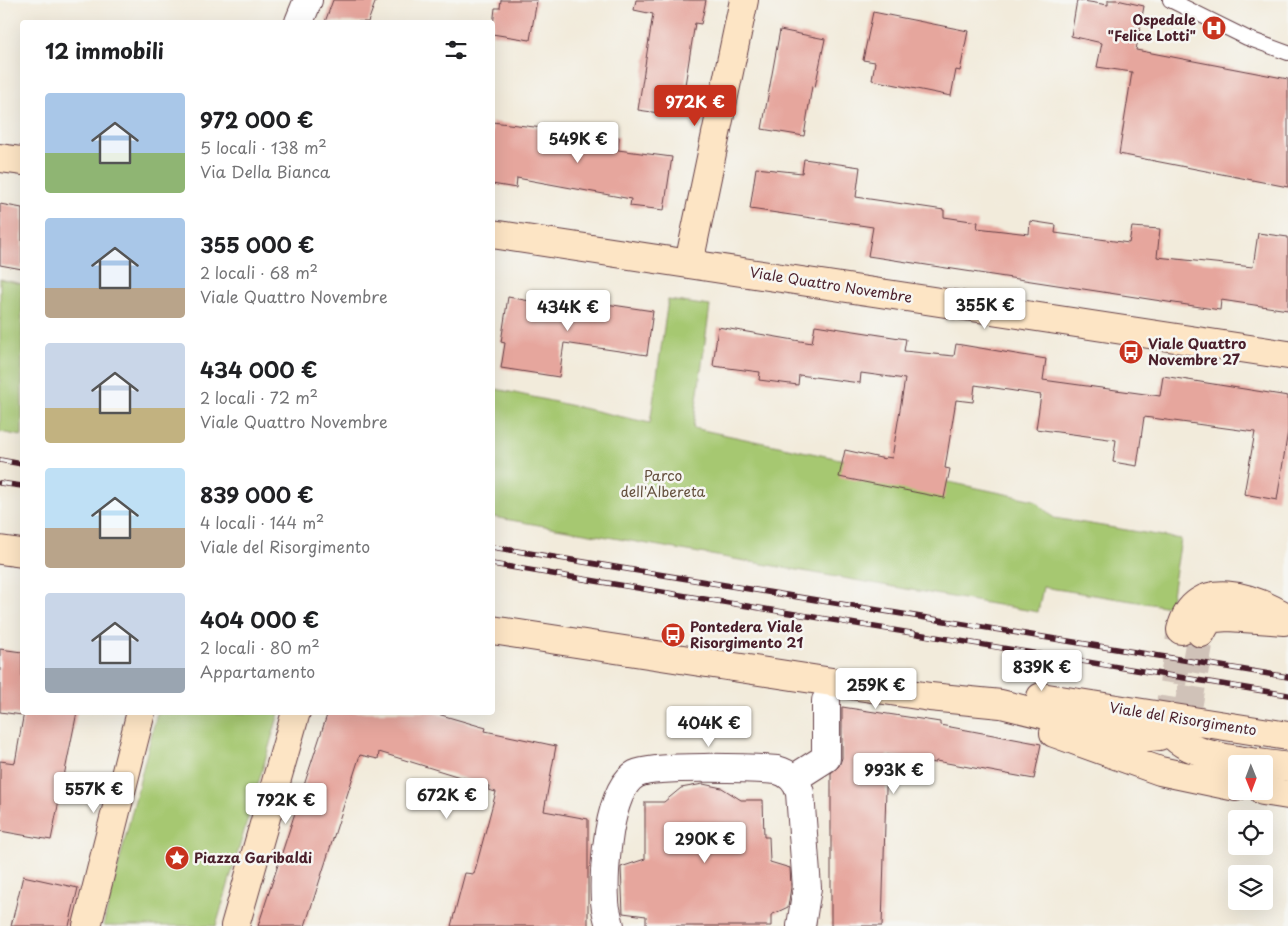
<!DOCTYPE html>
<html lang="it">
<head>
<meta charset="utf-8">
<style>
  body { margin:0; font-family:"Playpen Sans",sans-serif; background:#f2f2f2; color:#202124; height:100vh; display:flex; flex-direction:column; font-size:19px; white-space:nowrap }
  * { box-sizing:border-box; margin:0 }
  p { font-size:16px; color:#757577 }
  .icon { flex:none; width:28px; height:28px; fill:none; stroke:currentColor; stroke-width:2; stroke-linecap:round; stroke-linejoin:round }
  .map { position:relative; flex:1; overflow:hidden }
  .sheet { position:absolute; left:20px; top:20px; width:475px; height:695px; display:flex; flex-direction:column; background:#fff; border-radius:5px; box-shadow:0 5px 20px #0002 }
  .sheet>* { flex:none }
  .needle { width:32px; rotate:179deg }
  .controls { position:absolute; left:1228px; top:755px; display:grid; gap:10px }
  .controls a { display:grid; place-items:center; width:45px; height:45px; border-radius:5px; background:#fff; box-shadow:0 5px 20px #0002; font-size:25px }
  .price { position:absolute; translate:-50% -42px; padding:0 11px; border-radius:5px; background:#fff; color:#222; font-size:16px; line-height:32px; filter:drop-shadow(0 1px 2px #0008) }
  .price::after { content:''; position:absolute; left:50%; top:30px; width:15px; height:11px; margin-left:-8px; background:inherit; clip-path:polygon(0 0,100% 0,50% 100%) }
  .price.current { background:#c8321e; color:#fff }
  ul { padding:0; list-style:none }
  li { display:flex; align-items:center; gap:15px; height:125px; padding:0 25px }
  li span { display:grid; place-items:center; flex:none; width:140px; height:100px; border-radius:5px; color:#555 }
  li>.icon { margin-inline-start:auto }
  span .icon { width:60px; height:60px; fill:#fffc; stroke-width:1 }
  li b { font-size:21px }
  h2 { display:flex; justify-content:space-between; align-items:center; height:60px; padding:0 25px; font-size:21px }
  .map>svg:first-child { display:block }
  .green { fill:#a6c871; stroke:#78744e }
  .building { fill:#e6a69d }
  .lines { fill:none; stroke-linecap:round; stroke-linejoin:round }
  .secondary-tunnel { stroke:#d0c2b8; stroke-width:28; stroke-dasharray:28 14; stroke-linecap:butt }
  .lane-casing { stroke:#633e45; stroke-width:16 }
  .street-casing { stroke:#633e45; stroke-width:30 }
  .secondary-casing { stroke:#633e45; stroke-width:30 }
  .lane { stroke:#fff; stroke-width:14 }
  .street { stroke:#fff; stroke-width:28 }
  .secondary { stroke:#fde5c5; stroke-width:28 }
  .rail-casing { stroke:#4a1f2b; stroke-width:5.5 }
  .rail { stroke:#f6f6f2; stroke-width:4; stroke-dasharray:11; stroke-linecap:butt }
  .labels { text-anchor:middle; stroke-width:5; stroke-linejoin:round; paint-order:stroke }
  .poi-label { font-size:14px; font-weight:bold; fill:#4a1f2b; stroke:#f6f6f2; text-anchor:start }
  .street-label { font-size:14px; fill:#4a1f2b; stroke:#f6f6f2 }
  .park-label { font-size:14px; fill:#665240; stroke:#f6f6f2 }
</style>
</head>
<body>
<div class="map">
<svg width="1288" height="926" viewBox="0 0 1288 926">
  <rect width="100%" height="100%" fill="#f6f6f2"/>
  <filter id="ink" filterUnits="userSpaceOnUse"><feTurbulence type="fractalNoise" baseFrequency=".02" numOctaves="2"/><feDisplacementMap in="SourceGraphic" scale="10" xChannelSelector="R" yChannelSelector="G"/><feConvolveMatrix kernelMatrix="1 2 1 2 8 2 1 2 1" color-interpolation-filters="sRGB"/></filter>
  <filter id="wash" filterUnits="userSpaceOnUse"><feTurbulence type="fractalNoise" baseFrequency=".0096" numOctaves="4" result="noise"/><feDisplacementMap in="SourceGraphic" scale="20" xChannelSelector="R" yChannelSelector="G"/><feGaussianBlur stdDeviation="1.12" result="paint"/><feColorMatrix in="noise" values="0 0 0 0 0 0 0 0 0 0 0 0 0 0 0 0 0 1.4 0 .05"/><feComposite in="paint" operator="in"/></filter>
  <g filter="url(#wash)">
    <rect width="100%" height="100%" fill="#f2ebdb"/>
    <g class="green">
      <polygon points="0,279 22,284 22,436 0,432"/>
      <polygon points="668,300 710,306 693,428 1034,500 1054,518 1181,539 1170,607 1043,587 1038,612 493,517 492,388 650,423"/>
      <polygon points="157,713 279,713 216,926 103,926"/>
    </g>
    <g id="blocks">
      <g class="building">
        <polygon points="333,0 376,0 368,22 325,22"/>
        <polygon points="501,0 537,0 530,40 492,34 495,8 500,8"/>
        <polygon points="636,0 706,0 701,24 695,23 680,116 638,110 653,14 634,10"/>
        <polygon points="1077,0 1108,5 1108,0 1117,0 1144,6 1136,50 1288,79 1288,187 1119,154 1132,72 1097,67 1102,43 1071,36"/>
        <polygon points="873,12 968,31 960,71 956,70 951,96 872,80 875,62 863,60"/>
        <polygon points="780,30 825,39 815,87 812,86 804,136 762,129"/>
        <polygon points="492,122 619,137 618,150 672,157 664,210 630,206 631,199 517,178 516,188 492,184"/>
        <polygon points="804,159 860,167 856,197 944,210 944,217 978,222 977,228 1029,234 1030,221 1056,225 1055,233 1129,243 1132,227 1160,229 1157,257 1253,267 1258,233 1288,237 1288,310 1221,300 1220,310 868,256 873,227 750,209 756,168 802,173"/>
        <polygon points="0,204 22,208 22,269 0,265"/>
        <polygon points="545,296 578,303 579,300 653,311 647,355 564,343 559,377 501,368 505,343 501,342 508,297 535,302"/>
        <polygon points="815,325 906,339 904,351 954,356 956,344 1046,359 1043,380 1160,396 1163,376 1288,396 1288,431 1277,500 1244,494 1255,432 1144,417 1137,466 1113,462 1116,440 1036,429 1041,395 975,385 973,402 956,400 945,468 950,469 944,498 839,477 845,450 885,459 886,457 892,458 905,379 861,373 860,383 799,375 798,385 759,380 760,372 713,366 718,327 812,343"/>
        <polygon points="0,649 22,652 22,715 0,712"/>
        <polygon points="842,707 940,722 940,725 1041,744 1034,779 936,761 935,763 887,755 882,926 831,926 831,773 839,766 842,758"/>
        <polygon points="24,712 77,712 51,840 0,831 0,761 15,763"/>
        <polygon points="328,712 431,712 486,728 485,731 556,746 544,811 588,819 588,926 451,926 465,873 474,874 496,792 488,790 489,786 379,752 378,759 360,755 305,926 258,926"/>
        <polygon points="703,784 722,788 741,800 763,800 764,837 769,837 770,862 790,868 791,887 788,907 771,915 771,926 646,926 646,916 623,913 621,867 645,859 645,802 664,802 681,788"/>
        <polygon points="23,876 78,888 69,926 11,926"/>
      </g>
    </g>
  </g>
  <g filter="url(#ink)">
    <use href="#blocks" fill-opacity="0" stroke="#633e45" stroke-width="1"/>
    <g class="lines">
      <g class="secondary-tunnel">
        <polyline points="1187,714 1201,633"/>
        <polyline points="1167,725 1181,630"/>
      </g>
      <defs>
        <polyline id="lane" points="1170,0 1247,38 1288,53"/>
        <g id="street">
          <polyline points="299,22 308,0"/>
          <polyline points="793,779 826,758 826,701"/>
          <path d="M610 926C608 917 605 909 605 900 603 871 608 788 636 774 653 765 753 768 777 770 789 773 797 781 800 793L807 888 801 926"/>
        </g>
        <g id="secondary">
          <polyline points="0,158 22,161"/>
          <polyline points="492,234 1288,355"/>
          <polyline points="689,263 744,0"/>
          <polyline points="0,550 22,553"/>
          <polyline points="492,630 930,697 1001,704 1140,738 1159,736 1167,725"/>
          <path d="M1181 630C1195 574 1255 598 1288 618"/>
          <polyline points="1201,633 1207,622 1215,618 1228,617 1284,621"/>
          <polyline points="1041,697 1288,736"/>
          <path d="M1167 725C1177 759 1257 762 1288 767"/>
          <polyline points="1054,733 1160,771 1236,787"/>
          <polyline points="1263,791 1288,795"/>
          <polyline points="87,926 141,712"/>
          <polyline points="235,926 296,712"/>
        </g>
      </defs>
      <use href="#lane" class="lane-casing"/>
      <use href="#street" class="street-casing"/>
      <use href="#secondary" class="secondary-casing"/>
      <use href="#lane" class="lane"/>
      <use href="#street" class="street"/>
      <use href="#secondary" class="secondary"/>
      <defs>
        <g id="rail">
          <polyline points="0,460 22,464"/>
          <polyline points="0,483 22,486"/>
          <polyline points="492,547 1288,677"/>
          <polyline points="492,564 1288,695"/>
        </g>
      </defs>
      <use href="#rail" class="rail-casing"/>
      <use href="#rail" class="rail"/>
    </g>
  </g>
  <defs>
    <symbol id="hospital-disc" viewBox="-11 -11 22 22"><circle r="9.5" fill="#c8321e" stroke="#f6f6f2"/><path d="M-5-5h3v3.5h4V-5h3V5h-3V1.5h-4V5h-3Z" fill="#fff"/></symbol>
    <symbol id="bus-disc" viewBox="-11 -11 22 22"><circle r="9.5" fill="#c8321e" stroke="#f6f6f2"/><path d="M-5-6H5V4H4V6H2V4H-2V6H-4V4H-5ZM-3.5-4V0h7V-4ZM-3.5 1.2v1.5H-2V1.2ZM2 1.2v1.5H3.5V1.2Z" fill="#fff"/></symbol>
    <symbol id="sight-disc" viewBox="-11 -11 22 22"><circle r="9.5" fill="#c8321e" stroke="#f6f6f2"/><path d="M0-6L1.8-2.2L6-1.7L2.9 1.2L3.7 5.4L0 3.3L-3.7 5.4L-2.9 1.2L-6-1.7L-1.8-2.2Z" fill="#fff"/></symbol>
  </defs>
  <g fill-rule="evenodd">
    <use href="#hospital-disc" x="1200" y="14" width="28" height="28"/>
    <use href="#bus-disc" x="1117" y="338" width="28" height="28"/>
    <use href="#bus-disc" x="659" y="621" width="28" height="28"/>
    <use href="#sight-disc" x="163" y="844" width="28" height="28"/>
  </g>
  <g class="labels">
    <g class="poi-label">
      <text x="1196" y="25" text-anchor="end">Ospedale<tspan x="1196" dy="16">"Felice Lotti"</tspan></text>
      <text x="1148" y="349">Viale Quattro<tspan x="1148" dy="16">Novembre 27</tspan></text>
      <text x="690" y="632">Pontedera Viale<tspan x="690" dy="16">Risorgimento 21</tspan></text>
      <text x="194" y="863">Piazza Garibaldi</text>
    </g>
    <g class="street-label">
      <text transform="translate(831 285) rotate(9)" y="5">Viale Quattro Novembre</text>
      <text transform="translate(1183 719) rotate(9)" y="5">Viale del Risorgimento</text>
    </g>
    <g class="park-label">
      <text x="663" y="481">Parco<tspan x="663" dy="16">dell'Albereta</tspan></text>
    </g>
  </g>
</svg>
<div class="controls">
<a><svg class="needle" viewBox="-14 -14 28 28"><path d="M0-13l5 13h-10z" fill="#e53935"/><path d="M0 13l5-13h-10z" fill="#757577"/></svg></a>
<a><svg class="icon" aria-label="locate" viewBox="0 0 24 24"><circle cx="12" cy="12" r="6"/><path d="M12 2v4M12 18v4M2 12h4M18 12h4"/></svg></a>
<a><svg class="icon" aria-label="layers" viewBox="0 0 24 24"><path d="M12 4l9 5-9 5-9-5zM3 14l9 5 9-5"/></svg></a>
</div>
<b class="price current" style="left:695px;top:127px">972K €</b>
<b class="price" style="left:578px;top:164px">549K €</b>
<b class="price" style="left:985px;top:330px">355K €</b>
<b class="price" style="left:568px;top:332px">434K €</b>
<b class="price" style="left:1042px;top:692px">839K €</b>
<b class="price" style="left:876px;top:710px">259K €</b>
<b class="price" style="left:709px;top:748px">404K €</b>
<b class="price" style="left:894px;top:795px">993K €</b>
<b class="price" style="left:94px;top:814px">557K €</b>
<b class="price" style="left:447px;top:820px">672K €</b>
<b class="price" style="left:286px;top:825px">792K €</b>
<b class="price" style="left:705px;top:864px">290K €</b>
<section class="sheet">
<h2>12 immobili<svg class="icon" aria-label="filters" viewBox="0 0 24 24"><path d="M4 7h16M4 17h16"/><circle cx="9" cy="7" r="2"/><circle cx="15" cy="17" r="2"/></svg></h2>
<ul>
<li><span style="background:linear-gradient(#a9c7e8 60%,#8fb573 0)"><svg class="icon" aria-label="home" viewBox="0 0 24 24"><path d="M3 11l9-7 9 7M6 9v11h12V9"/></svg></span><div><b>972 000 €</b><p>5 locali · 138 m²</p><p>Via Della Bianca</p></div></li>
<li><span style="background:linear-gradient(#a9c7e8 70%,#b9a48a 0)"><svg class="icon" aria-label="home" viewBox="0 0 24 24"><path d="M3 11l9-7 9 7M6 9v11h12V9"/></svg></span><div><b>355 000 €</b><p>2 locali · 68 m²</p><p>Viale Quattro Novembre</p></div></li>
<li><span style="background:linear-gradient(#c9d6e8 65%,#c2b280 0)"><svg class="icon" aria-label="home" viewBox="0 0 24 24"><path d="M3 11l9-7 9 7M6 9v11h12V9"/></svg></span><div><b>434 000 €</b><p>2 locali · 72 m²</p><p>Viale Quattro Novembre</p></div></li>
<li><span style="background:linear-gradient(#bfe0f5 60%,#b9a48a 0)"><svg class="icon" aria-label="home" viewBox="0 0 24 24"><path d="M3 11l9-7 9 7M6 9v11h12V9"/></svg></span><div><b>839 000 €</b><p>4 locali · 144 m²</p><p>Viale del Risorgimento</p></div></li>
<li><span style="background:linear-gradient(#c9d6e8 75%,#9aa5b1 0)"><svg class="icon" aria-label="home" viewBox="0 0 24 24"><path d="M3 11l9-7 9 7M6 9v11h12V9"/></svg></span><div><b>404 000 €</b><p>2 locali · 80 m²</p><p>Appartamento</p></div></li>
</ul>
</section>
</div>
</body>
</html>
